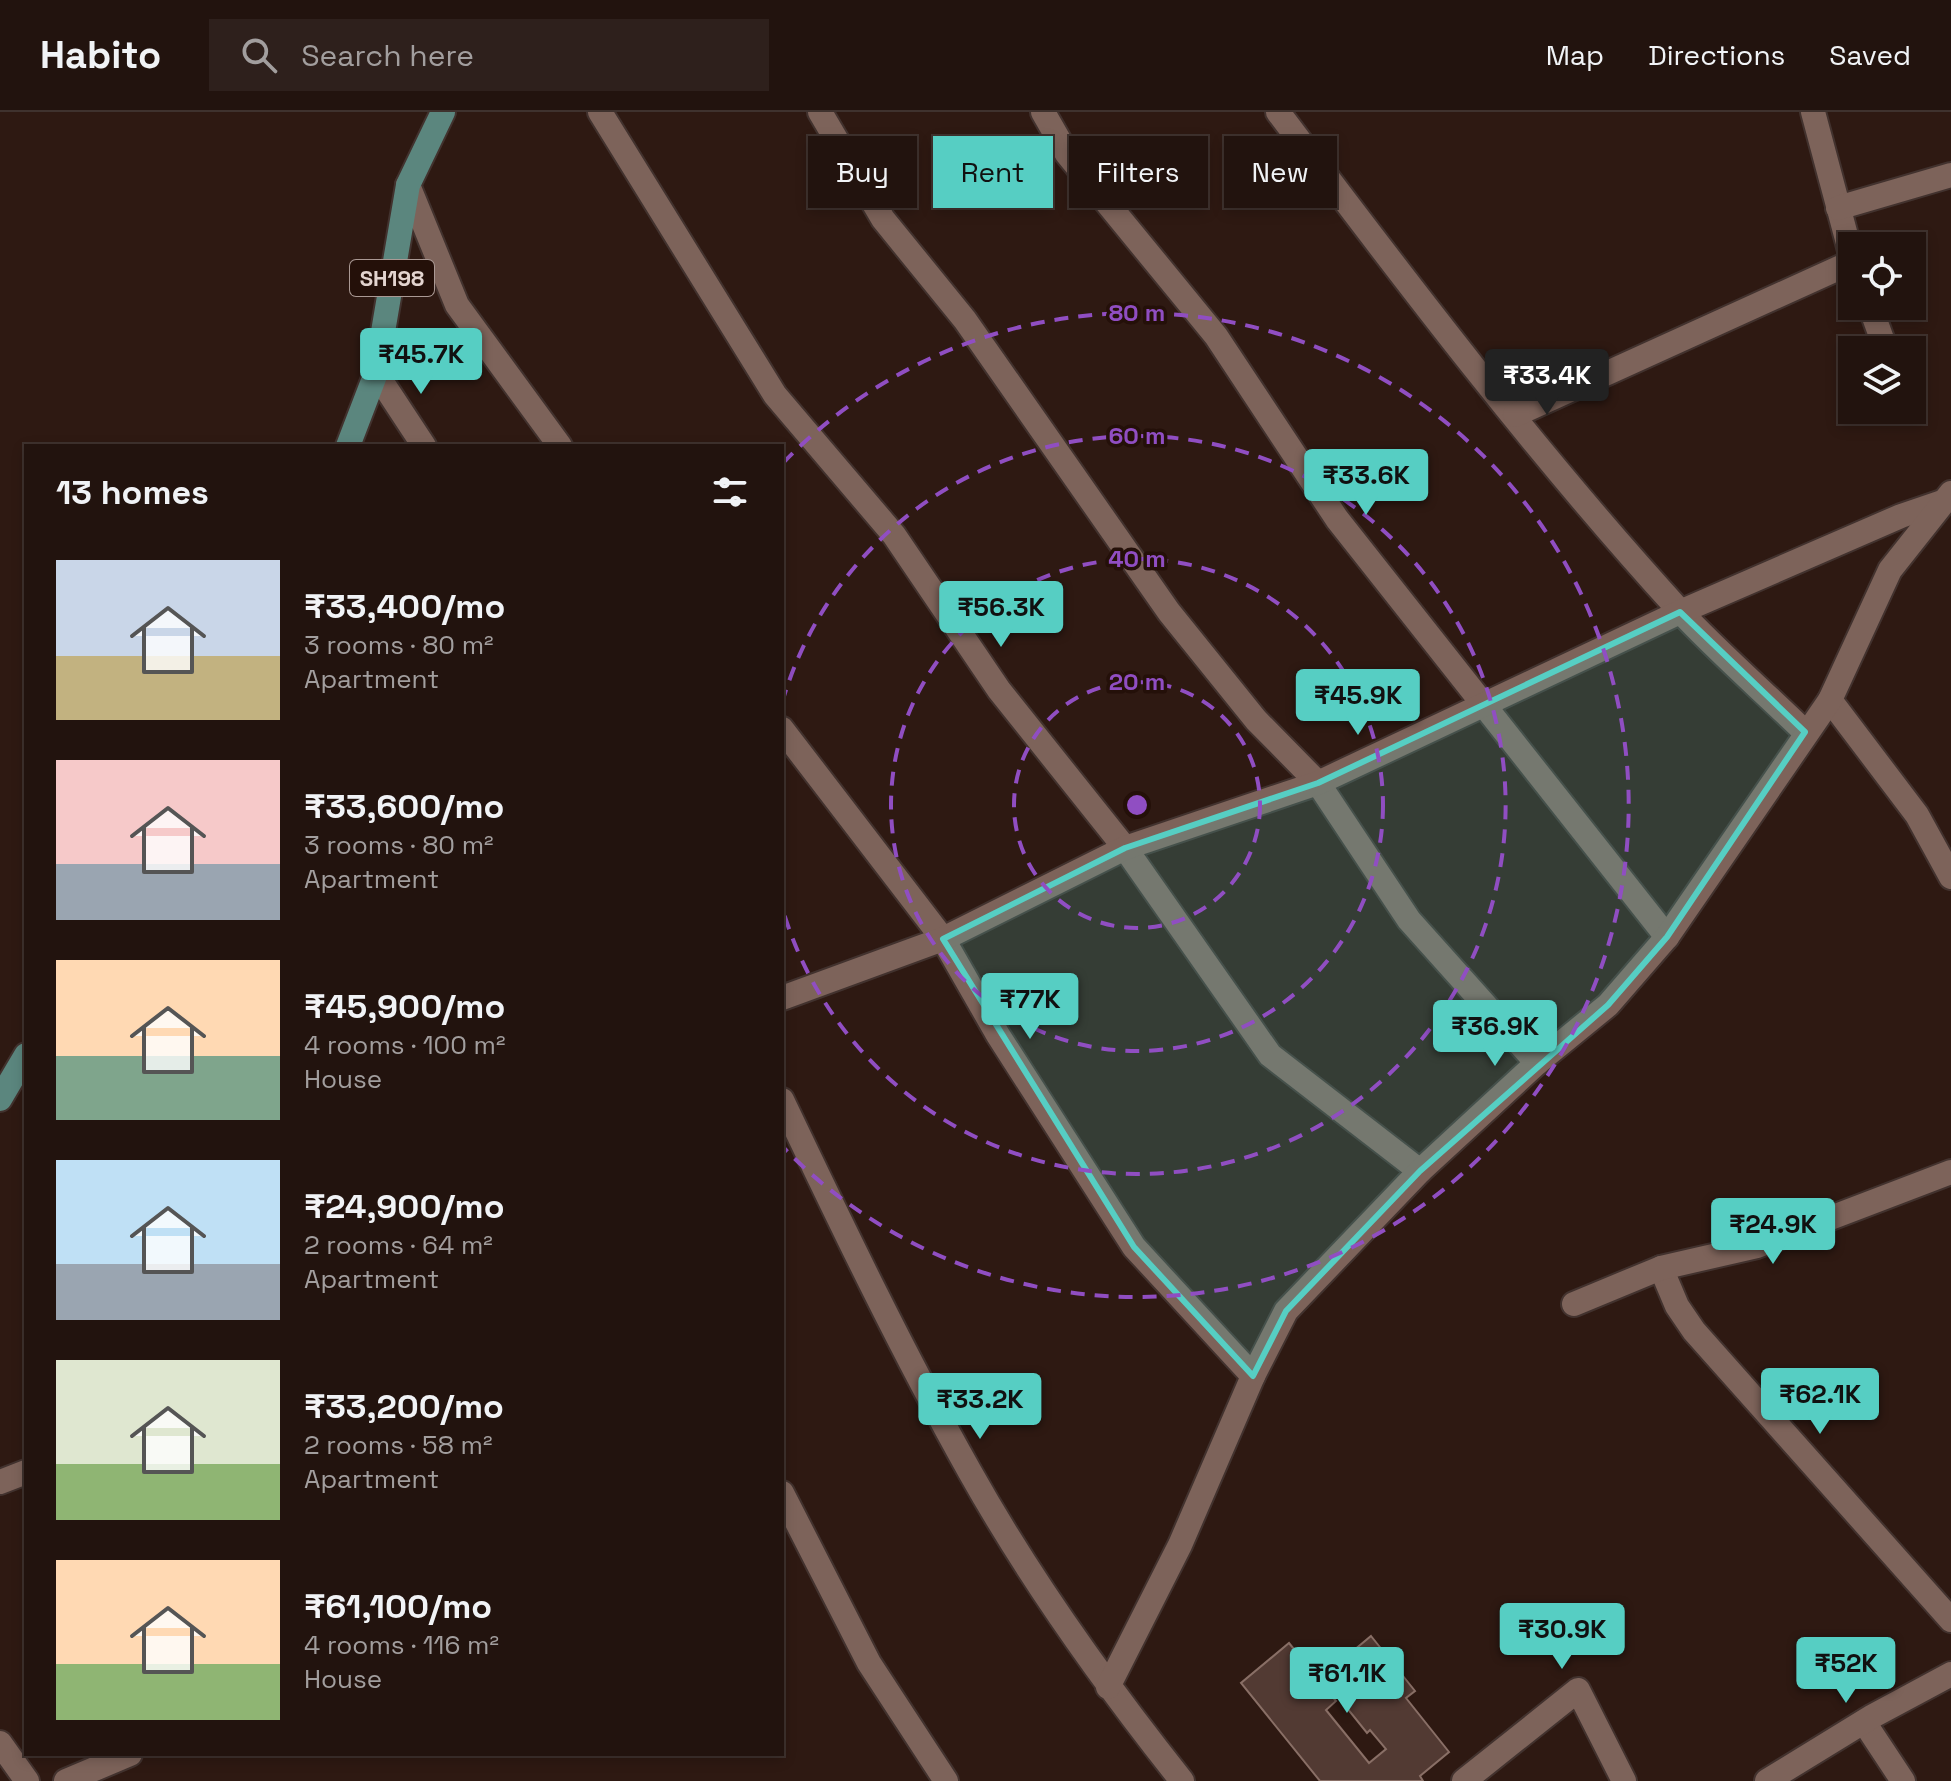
<!DOCTYPE html>
<html lang="en">
<head>
<meta charset="utf-8">
<style>
  body { margin:0; font-family:"Space Grotesk",sans-serif; background:#2e201c; color:#f1f3f6; height:100vh; display:flex; flex-direction:column; font-size:30px; white-space:nowrap }
  * { box-sizing:border-box; margin:0 }
  p { font-size:26px; color:#a29e9e }
  .icon { flex:none; width:44px; height:44px; fill:none; stroke:currentColor; stroke-width:2; stroke-linecap:round; stroke-linejoin:round }
  .map { position:relative; flex:1; overflow:hidden }
  .sheet { position:absolute; left:24px; top:332px; width:760px; height:1312px; display:flex; flex-direction:column; background:#22130e; border-radius:0px; box-shadow:0 4px 12px #0003,0 0 0 2px #3f322e }
  .sheet>* { flex:none }
  .banner { position:absolute; left:808px; top:24px; width:760px; height:72px; display:flex; gap:16px }
  .fabs { position:absolute; left:1838px; top:120px; display:grid; gap:16px }
  .fabs a { display:grid; place-items:center; width:88px; height:88px; border-radius:0px; background:#22130e; box-shadow:0 4px 12px #0003,0 0 0 2px #3f322e; font-size:40px }
  .price { position:absolute; translate:-50% -68px; padding:0 18px; border-radius:8px; background:#56cec3; color:#111; font-size:26px; line-height:52px; filter:drop-shadow(0 2px 4px #0008) }
  .price::after { content:''; position:absolute; left:50%; top:48px; width:24px; height:18px; margin-left:-12px; background:inherit; clip-path:polygon(0 0,100% 0,50% 100%) }
  .price.on { background:#222; color:#fff }
  ul { padding:0; list-style:none }
  li { display:flex; align-items:center; gap:24px; height:200px; padding:0 32px }
  li span { display:grid; place-items:center; flex:none; width:224px; height:160px; border-radius:0px; color:#555 }
  li>.icon { margin-inline-start:auto }
  span .icon { width:96px; height:96px; fill:#fffc; stroke-width:1 }
  li b { font-size:34px }
  h2 { display:flex; justify-content:space-between; align-items:center; height:96px; padding:0 32px; font-size:34px }
  .tag { padding:0 28px; border-radius:0px; background:#22130e; box-shadow:0 4px 12px #0003,0 0 0 2px #3f322e; font-size:28px; line-height:72px }
  .tag.on { background:#56cec3; color:#111 }
  header { display:flex; align-items:center; gap:48px; box-sizing:border-box; height:112px; padding:0 40px; background:#22130e; border-bottom:2px solid #3f322e }
  header strong { font-size:38px }
  nav { display:flex; gap:44px; margin-inline-start:auto; font-size:28px }
  .search { width:560px; height:72px; background:#2e201c; display:flex; align-items:center; gap:20px; box-sizing:border-box; padding:0 28px; border-radius:0px; color:#a29e9e; font-size:30px }
  .map>svg:first-child { display:block }
  .building { fill:#523a33; stroke:#896f66; stroke-width:2 }
  .lines { fill:none; stroke-linecap:round; stroke-linejoin:round }
  .minor-casing { stroke:#42322e; stroke-width:28 }
  .primary-casing { stroke:#42322e; stroke-width:28 }
  .minor { stroke:#7d635a; stroke-width:24 }
  .primary { stroke:#5b867e; stroke-width:24 }
  .marked { fill:#56cec3; fill-opacity:0.2; stroke:#56cec3; stroke-width:6; stroke-linejoin:round }
  .ring { fill:none; stroke:#904ec2; stroke-width:4; stroke-dasharray:14 10 }
  .labels { text-anchor:middle; stroke-width:7; stroke-linejoin:round; paint-order:stroke }
  .shield { fill:#241009; stroke:#aa9994; stroke-width:2 }
  .shield-label { font-size:22px; font-weight:bold; fill:#e3d4cf }
  .centre { fill:#904ec2; stroke:#241009; stroke-width:4 }
  .ring-label { font-size:24px; text-anchor:middle; font-weight:bold; fill:#904ec2; stroke:#241009; stroke-width:7; stroke-linejoin:round; paint-order:stroke }
</style>
</head>
<body>
<header>
<strong>Habito</strong>
<div class="search"><svg class="icon" aria-label="search" viewBox="0 0 24 24"><circle cx="10" cy="10" r="6"/><path d="M15 15l6 6"/></svg>Search here</div>
<nav><a>Map</a><a>Directions</a><a>Saved</a></nav>
</header>
<div class="map">
<svg width="1951" height="1669" viewBox="0 0 1951 1669">
  <rect width="100%" height="100%" fill="#2e1912"/>
  <polygon class="building" points="1371,1524 1415,1579 1406,1586 1449,1640 1420,1664 1423,1669 1320,1669 1241,1571 1289,1531 1336,1589 1326,1598 1369,1651 1386,1637 1370,1618 1367,1621 1322,1565"/>
  <g class="lines">
    <defs>
      <g id="minor">
        <polyline points="600,0 775,283 894,423 999,578 1125,736 1270,943 1420,1059"/>
        <polyline points="820,0 883,107 965,208 1169,500 1256,608 1318,671 1409,808 1537,951"/>
        <polyline points="1043,0 1067,42 1216,224 1337,407 1667,825"/>
        <path d="M1278 0C1406 170 1535 340 1678 497 1718 540 1763 579 1805 620"/>
        <polyline points="1813,0 1852,146"/>
        <polyline points="408,73 457,193 560,334"/>
        <polyline points="1838,96 1951,63"/>
        <polyline points="1870,194 1886,238"/>
        <polyline points="376,261 424,334"/>
        <polyline points="1515,303 1852,150"/>
        <polyline points="1830,588 1917,703 1951,765"/>
        <polyline points="782,617 943,827 998,923 1134,1135 1253,1264"/>
        <polyline points="782,886 943,827 1125,736 1318,671 1680,500 1901,404 1942,390"/>
        <path d="M782 988C842 1114 902 1239 970 1360 1031 1469 1105 1572 1182 1669"/>
        <polyline points="1661,1156 1677,1194 1694,1219 1951,1508"/>
        <polyline points="1574,1192 1661,1156 1757,1134 1951,1060"/>
        <polyline points="0,1370 26,1360"/>
        <polyline points="782,1381 869,1551 946,1669"/>
        <polyline points="1108,1575 1180,1433 1253,1264 1286,1199 1420,1059 1537,951 1608,893 1667,825 1830,588 1890,458 1951,381"/>
        <polyline points="1864,1610 1903,1669"/>
        <polyline points="0,1631 27,1669"/>
        <polyline points="66,1669 130,1642"/>
        <polyline points="1464,1669 1578,1578 1624,1669"/>
        <polyline points="1767,1669 1873,1604 1951,1562"/>
      </g>
      <g id="primary">
        <polyline points="348,334 376,261 408,73 443,0"/>
        <polyline points="0,987 26,943"/>
      </g>
    </defs>
    <use href="#minor" class="minor-casing"/>
    <use href="#primary" class="primary-casing"/>
    <use href="#minor" class="minor"/>
    <use href="#primary" class="primary"/>
  </g>
  <path class="marked" d="M1680 500 1805 620 1667 825 1608 893 1420 1059 1286 1199 1253 1264 1134 1135 943 827 1125 736 1318 671Z"/>
  <g class="ring">
    <circle cx="1137" cy="693" r="123"/>
    <circle cx="1137" cy="693" r="246"/>
    <path d="M782 591A369 369 0 1 1 782 795"/>
    <path d="M783 351A492 492 0 1 1 783 1035"/>
  </g>
  <g class="labels">
    <rect class="shield" x="350" y="148" width="84" height="36" rx="6"/>
    <g class="shield-label">
      <text x="392" y="174">SH198</text>
    </g>
  </g>
  <circle cx="1137" cy="693" r="12" class="centre"/>
  <g class="ring-label">
    <text x="1137" y="209">80 m</text>
    <text x="1137" y="332">60 m</text>
    <text x="1137" y="455">40 m</text>
    <text x="1137" y="578">20 m</text>
  </g>
</svg>
<div class="fabs">
<a><svg class="icon" aria-label="locate" viewBox="0 0 24 24"><circle cx="12" cy="12" r="6"/><path d="M12 2v4M12 18v4M2 12h4M18 12h4"/></svg></a>
<a><svg class="icon" aria-label="layers" viewBox="0 0 24 24"><path d="M12 4l9 5-9 5-9-5zM3 14l9 5 9-5"/></svg></a>
</div>
<b class="price" style="left:421px;top:284px">₹45.7K</b>
<b class="price on" style="left:1547px;top:305px">₹33.4K</b>
<b class="price" style="left:1366px;top:405px">₹33.6K</b>
<b class="price" style="left:1001px;top:537px">₹56.3K</b>
<b class="price" style="left:1358px;top:625px">₹45.9K</b>
<b class="price" style="left:1030px;top:929px">₹77K</b>
<b class="price" style="left:1495px;top:956px">₹36.9K</b>
<b class="price" style="left:1773px;top:1154px">₹24.9K</b>
<b class="price" style="left:1820px;top:1324px">₹62.1K</b>
<b class="price" style="left:980px;top:1329px">₹33.2K</b>
<b class="price" style="left:1562px;top:1559px">₹30.9K</b>
<b class="price" style="left:1846px;top:1593px">₹52K</b>
<b class="price" style="left:1347px;top:1603px">₹61.1K</b>
<div class="banner">
<a class="tag">Buy</a>
<a class="tag on">Rent</a>
<a class="tag">Filters</a>
<a class="tag">New</a>
</div>
<section class="sheet">
<h2>13 homes<svg class="icon" aria-label="filters" viewBox="0 0 24 24"><path d="M4 7h16M4 17h16"/><circle cx="9" cy="7" r="2"/><circle cx="15" cy="17" r="2"/></svg></h2>
<ul>
<li><span style="background:linear-gradient(#c9d6e8 60%,#c2b280 0)"><svg class="icon" aria-label="home" viewBox="0 0 24 24"><path d="M3 11l9-7 9 7M6 9v11h12V9"/></svg></span><div><b>₹33,400/mo</b><p>3 rooms · 80 m²</p><p>Apartment</p></div></li>
<li><span style="background:linear-gradient(#f6c9c9 65%,#9aa5b1 0)"><svg class="icon" aria-label="home" viewBox="0 0 24 24"><path d="M3 11l9-7 9 7M6 9v11h12V9"/></svg></span><div><b>₹33,600/mo</b><p>3 rooms · 80 m²</p><p>Apartment</p></div></li>
<li><span style="background:linear-gradient(#ffd9b3 60%,#7fa58c 0)"><svg class="icon" aria-label="home" viewBox="0 0 24 24"><path d="M3 11l9-7 9 7M6 9v11h12V9"/></svg></span><div><b>₹45,900/mo</b><p>4 rooms · 100 m²</p><p>House</p></div></li>
<li><span style="background:linear-gradient(#bfe0f5 65%,#9aa5b1 0)"><svg class="icon" aria-label="home" viewBox="0 0 24 24"><path d="M3 11l9-7 9 7M6 9v11h12V9"/></svg></span><div><b>₹24,900/mo</b><p>2 rooms · 64 m²</p><p>Apartment</p></div></li>
<li><span style="background:linear-gradient(#dfe7d0 65%,#8fb573 0)"><svg class="icon" aria-label="home" viewBox="0 0 24 24"><path d="M3 11l9-7 9 7M6 9v11h12V9"/></svg></span><div><b>₹33,200/mo</b><p>2 rooms · 58 m²</p><p>Apartment</p></div></li>
<li><span style="background:linear-gradient(#ffd9b3 65%,#8fb573 0)"><svg class="icon" aria-label="home" viewBox="0 0 24 24"><path d="M3 11l9-7 9 7M6 9v11h12V9"/></svg></span><div><b>₹61,100/mo</b><p>4 rooms · 116 m²</p><p>House</p></div></li>
</ul>
</section>
</div>
</body>
</html>
